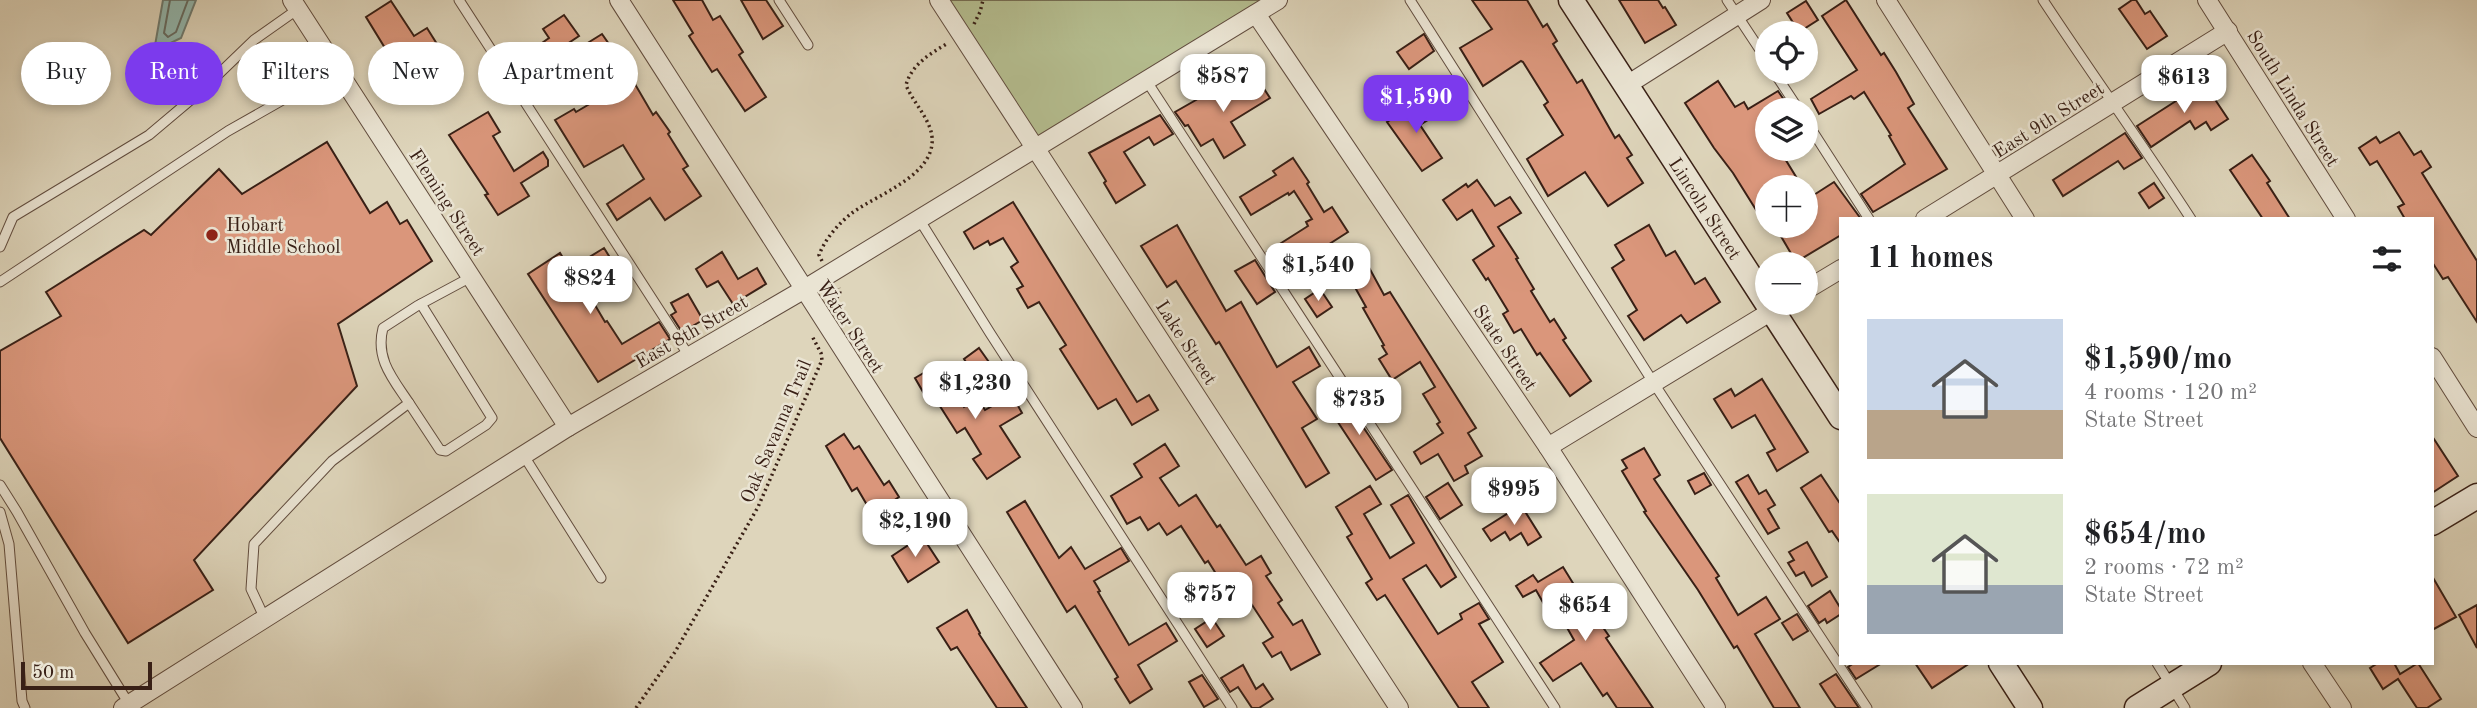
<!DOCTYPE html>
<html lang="en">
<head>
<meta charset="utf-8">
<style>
  body { margin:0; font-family:"Old Standard TT",serif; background:#f2f2f2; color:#202124; height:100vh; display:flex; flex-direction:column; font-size:26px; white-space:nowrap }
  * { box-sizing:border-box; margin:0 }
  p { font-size:23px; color:#757577 }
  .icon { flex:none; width:38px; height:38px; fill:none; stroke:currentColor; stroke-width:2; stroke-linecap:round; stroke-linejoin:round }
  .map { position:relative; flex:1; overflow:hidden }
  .drawer { position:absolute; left:1839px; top:217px; width:595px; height:448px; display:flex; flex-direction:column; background:#fff; border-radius:0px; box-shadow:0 4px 10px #0003 }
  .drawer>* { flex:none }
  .banner { position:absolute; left:21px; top:42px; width:665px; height:63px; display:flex; gap:14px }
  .fabs { position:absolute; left:1755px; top:21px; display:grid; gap:14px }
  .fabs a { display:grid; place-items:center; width:63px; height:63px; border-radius:50%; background:#fff; box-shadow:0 4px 10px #0003; font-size:35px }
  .scale { position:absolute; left:21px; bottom:18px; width:131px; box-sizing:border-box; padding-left:7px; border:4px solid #392016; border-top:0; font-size:19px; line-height:24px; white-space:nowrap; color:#392016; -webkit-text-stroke:5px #eae4d3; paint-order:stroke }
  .price { position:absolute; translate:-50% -60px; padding:0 16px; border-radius:14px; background:#fff; color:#222; font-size:23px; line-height:46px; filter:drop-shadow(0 2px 4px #0008) }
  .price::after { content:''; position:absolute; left:50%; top:42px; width:21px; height:16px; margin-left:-10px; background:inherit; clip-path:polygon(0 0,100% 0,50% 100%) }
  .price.current { background:#7c3aed; color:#fff }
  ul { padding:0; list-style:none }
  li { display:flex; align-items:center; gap:21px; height:175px; padding:0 28px }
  li span { display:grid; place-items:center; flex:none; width:196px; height:140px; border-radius:0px; color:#555 }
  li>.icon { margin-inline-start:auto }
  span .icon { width:84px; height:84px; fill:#fffc; stroke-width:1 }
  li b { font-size:30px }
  h2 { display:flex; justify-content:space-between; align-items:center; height:84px; padding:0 28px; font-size:30px }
  .pill { padding:0 24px; border-radius:32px; background:#fff; box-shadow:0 4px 10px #0003; font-size:24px; line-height:63px }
  .pill.current { background:#7c3aed; color:#fff }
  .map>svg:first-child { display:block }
  .green { fill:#b4bc8e; stroke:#766e52; stroke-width:2 }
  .water { fill:#93b9b0; stroke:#6f7c72; stroke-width:2 }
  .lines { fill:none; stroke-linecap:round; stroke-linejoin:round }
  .shore { stroke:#666c63; stroke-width:2 }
  .building { fill:#da967b; stroke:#392016; stroke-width:2 }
  .service-casing { stroke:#624d3f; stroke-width:11 }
  .minor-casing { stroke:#624d3f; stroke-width:20 }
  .secondary-casing { stroke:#392016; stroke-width:27 }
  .path { stroke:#392016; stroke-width:3.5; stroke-dasharray:2 3.5; stroke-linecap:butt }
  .service { stroke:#eae4d3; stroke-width:9 }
  .minor { stroke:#eae4d3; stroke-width:18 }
  .secondary { stroke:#eae4d3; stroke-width:24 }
  .poi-dot { fill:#8f2418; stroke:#eae4d3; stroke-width:2.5 }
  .labels { text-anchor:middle; stroke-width:5; stroke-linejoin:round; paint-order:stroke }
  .street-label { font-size:19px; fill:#392016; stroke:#eae4d3 }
  .poi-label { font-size:19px; fill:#392016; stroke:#eae4d3; text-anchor:start }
</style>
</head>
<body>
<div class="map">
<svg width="2477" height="708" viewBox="0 0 2477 708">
  <rect width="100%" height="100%" fill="#ded5bb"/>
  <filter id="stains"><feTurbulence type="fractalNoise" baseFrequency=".00286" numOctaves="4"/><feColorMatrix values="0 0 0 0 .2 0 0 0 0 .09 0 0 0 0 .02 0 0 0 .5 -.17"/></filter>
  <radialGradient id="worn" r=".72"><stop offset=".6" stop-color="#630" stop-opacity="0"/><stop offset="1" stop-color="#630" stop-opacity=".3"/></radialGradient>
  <polygon class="green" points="946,0 1268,0 1038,141"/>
  <polygon class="water" points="163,0 196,0 181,38 154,51"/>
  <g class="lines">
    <polyline class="shore" points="170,0 164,33 168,37 176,32 188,0"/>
  </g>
  <g class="building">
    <polygon points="673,0 702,0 713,20 720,16 743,52 739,55 766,97 745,111 717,69 712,72 689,36 693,33"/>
    <polygon points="741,0 766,0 783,26 763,39"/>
    <polygon points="1472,0 1527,0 1543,27 1547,24 1557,41 1553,44 1577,83 1582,80 1615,138 1619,135 1632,155 1627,158 1643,183 1608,206 1585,172 1548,196 1527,159 1563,135 1544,105 1548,102 1523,62 1521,61 1483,86 1460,48 1492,29"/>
    <polygon points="1619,0 1658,0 1663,8 1665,7 1676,25 1645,43"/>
    <polygon points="1846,0 1881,55 1884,53 1896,72 1914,104 1908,108 1947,169 1873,212 1861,194 1905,164 1889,136 1891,135 1864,92 1854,99 1851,96 1819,114 1811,99 1857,70 1822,16"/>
    <polygon points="2132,0 2136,0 2145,14 2150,11 2167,36 2147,49 2119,9"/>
    <polygon points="391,1 414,36 427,28 437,44 392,74 381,57 388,53 366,17"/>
    <polygon points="1806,1 1818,20 1799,32 1787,13"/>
    <polygon points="564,15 579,36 540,62 532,50 549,38 543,29"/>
    <polygon points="602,34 611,47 587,62 578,49"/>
    <polygon points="1424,34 1434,51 1409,69 1397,52"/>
    <polygon points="1255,75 1270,98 1231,122 1245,145 1224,158 1213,139 1201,146 1188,125 1185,126 1175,112 1224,84 1229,92"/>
    <polygon points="632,79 653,115 656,112 670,132 668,134 688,166 683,169 701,196 665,220 650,198 617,220 607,204 644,179 623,145 584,167 555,120 574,109 576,112"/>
    <polygon points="1718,81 1735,107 1744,102 1748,109 1778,91 1791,110 1768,110 1768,149 1779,149 1798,180 1787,187 1768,187 1768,229 1733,173 1714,148 1685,103"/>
    <polygon points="2204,83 2228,119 2211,130 2206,122 2195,129 2190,121 2151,147 2137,126"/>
    <polygon points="1421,101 1431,118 1420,125 1442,158 1422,171 1387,122"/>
    <polygon points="488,112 500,132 493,136 514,171 543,152 548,160 548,166 521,183 529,196 498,215 485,195 488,194 449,135"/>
    <polygon points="1160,115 1173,134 1154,145 1149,137 1124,152 1145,185 1116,203 1104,183 1106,181 1089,153"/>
    <polygon points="2399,132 2414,155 2421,151 2431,167 2422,173 2477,261 2477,322 2448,277 2443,279 2432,262 2432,219 2405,219 2398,207 2404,204 2377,161 2370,165 2359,148 2376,137 2380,143"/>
    <polygon points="2125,133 2142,158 2124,169 2118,161 2063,196 2053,180"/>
    <polygon points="327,142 370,213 387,202 400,224 407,220 432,261 338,324 357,386 194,560 213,590 128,643 0,438 0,351 61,316 46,292 144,230 151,235 219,169 242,194"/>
    <polygon points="2252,155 2270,181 2267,183 2290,219 2263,219 2230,170"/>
    <polygon points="1293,158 1309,182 1307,184 1324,212 1332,207 1348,232 1281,275 1267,252 1308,226 1306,222 1312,219 1294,191 1289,195 1288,193 1251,215 1240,197 1276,175 1273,171"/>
    <polygon points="1477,180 1495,206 1510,197 1521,213 1498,227 1518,258 1516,259 1534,289 1531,291 1550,322 1554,319 1566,338 1563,340 1591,381 1570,396 1540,353 1537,355 1521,329 1514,333 1503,314 1508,311 1488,278 1486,280 1473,260 1494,246 1472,210 1457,220 1443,200 1466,184 1468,187"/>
    <polygon points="1834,182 1861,219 1841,219 1841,235 1796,262 1775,226 1806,226 1806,200"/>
    <polygon points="2154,183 2164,198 2149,208 2139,193"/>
    <polygon points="1013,202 1137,402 1149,395 1158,410 1132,425 1116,399 1098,409 1060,349 1066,345 1039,302 1028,308 1017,289 1023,286 1011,267 1018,262 1003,238 990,245 988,241 974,249 964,232"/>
    <polygon points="1177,225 1226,311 1241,302 1277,367 1309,347 1320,366 1293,382 1317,419 1302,428 1329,473 1306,487 1219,342 1216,344 1176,281 1167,287 1141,246"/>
    <polygon points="1649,225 1666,256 1675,251 1695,284 1705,278 1720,302 1687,323 1681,315 1644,340 1628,316 1637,310 1612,268 1624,260 1615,245"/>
    <polygon points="604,248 614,264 582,283 605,322 607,321 622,344 659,322 670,339 598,382 528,274 560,253 570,269"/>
    <polygon points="722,252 738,279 757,268 766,284 733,304 718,281 707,287 696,269"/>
    <polygon points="1255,260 1275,292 1257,304 1235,271"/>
    <polygon points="1366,262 1384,295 1390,292 1476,428 1468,433 1482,456 1465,466 1468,473 1454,481 1438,454 1421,464 1414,452 1443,433 1437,424 1440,422 1423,394 1435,387 1420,362 1392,380 1379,359 1387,354 1382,346 1384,345 1363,308 1366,307 1347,273"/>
    <polygon points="1320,289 1332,307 1317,317 1305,299"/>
    <polygon points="688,294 703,320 682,332 671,315 676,312 671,303"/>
    <polygon points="979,348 991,365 975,376 964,359"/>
    <polygon points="939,364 964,407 978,399 985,410 1012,395 1022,413 1000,426 1020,457 987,479 973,459 981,454 965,428 957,433 936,400 930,404 915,378"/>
    <polygon points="1762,379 1808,452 1777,471 1767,453 1775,449 1755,415 1732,428 1714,399 1731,389 1735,396"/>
    <polygon points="1341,394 1392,470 1376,480 1326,404"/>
    <polygon points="844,434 854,449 859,446 884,485 889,481 899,497 887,505 892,513 877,522 857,488 852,491 826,446"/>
    <polygon points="2432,436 2458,476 2432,493"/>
    <polygon points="1165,444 1179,466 1160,478 1179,506 1196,495 1217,527 1220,525 1246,565 1261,556 1271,573 1266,576 1282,600 1278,603 1293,625 1302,620 1320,654 1291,670 1281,652 1272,657 1263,643 1273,637 1243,591 1231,598 1208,561 1205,563 1181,526 1167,535 1159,523 1148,530 1140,517 1127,524 1111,496 1142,477 1134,464"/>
    <polygon points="1644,448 1660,475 1654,479 1719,576 1716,578 1738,615 1766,597 1780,619 1755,634 1800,708 1774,708 1737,646 1734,648 1698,590 1644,512 1646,511 1622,471 1627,468 1622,460"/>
    <polygon points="1704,473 1711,485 1695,494 1688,481"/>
    <polygon points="1748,475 1759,494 1766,490 1775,505 1768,509 1779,528 1768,534 1736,482"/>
    <polygon points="1821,475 1841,505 1841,544 1832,531 1829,532 1801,488"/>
    <polygon points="1448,483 1462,505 1440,519 1426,497"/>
    <polygon points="1370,486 1381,504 1364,514 1390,558 1414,543 1391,505 1408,495 1456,577 1441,587 1426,565 1403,579 1438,634 1462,619 1460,614 1479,603 1489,619 1479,624 1503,662 1472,682 1489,708 1459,708 1385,595 1377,600 1366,583 1372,579 1347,537 1352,534 1336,507"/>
    <polygon points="1025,501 1059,558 1071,547 1085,569 1121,548 1129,561 1094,581 1100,591 1098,592 1129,645 1166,623 1177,641 1138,665 1152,689 1130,703 1115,679 1118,677 1075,606 1067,612 1007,512"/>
    <polygon points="1521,505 1541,537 1528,545 1521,533 1510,540 1505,532 1491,541 1483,529"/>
    <polygon points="922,536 939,562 908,582 892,556"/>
    <polygon points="1807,542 1827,577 1812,586 1804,572 1796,576 1788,563 1794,560 1789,552"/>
    <polygon points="1563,567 1592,614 1593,613 1609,636 1606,638 1653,708 1617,708 1607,693 1603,696 1581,663 1553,681 1540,663 1574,640 1552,601 1545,606 1536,590 1523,597 1516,586 1533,575 1538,582"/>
    <polygon points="2432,576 2456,617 2432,630"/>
    <polygon points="1830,591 1841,609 1841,614 1827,623 1825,619 1819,623 1808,606"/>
    <polygon points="2477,605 2477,648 2459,615"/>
    <polygon points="967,610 980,633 979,634 1027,708 997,708 957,647 951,650 937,628"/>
    <polygon points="1797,614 1808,631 1793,640 1782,623"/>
    <polygon points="1212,618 1224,636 1207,647 1195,629"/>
    <polygon points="1854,663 1882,663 1856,679 1848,667"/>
    <polygon points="1915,663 1970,663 1932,688"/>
    <polygon points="2378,663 2394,663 2400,674 2418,663 2441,699 2427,708 2417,708 2398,679 2383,689 2370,668"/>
    <polygon points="1243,665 1256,689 1263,684 1273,699 1259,708 1252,708 1238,687 1230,692 1221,678"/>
    <polygon points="1836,674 1859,708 1836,708 1831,701 1820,684"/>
    <polygon points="1202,675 1218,699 1204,707 1189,682"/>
  </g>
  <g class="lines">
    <defs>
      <g id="service">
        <polyline points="459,0 689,356"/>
        <polyline points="779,0 808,45"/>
        <polyline points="1410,0 1653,382 1867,708"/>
        <polyline points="1727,0 1768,62"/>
        <path d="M2043 0C2091 73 2143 145 2191 219"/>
        <polyline points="1774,72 1799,110"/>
        <polyline points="1146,80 1555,708"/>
        <polyline points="1806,121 1869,219"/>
        <polyline points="919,219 990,333 1232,708"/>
        <polyline points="0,247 13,217 149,135 200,92 254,40 298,9"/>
        <polyline points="0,282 228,131 337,69"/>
        <polyline points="409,403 440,450 446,451 486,425 492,418 421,304"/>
        <polyline points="524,456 601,578"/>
        <polyline points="0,485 17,512 85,633 129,704"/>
        <polyline points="0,512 9,544 22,701 25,708"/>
        <path d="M265 619 251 589 254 544 332 461 409 403C393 379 375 359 383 328L417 306 471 277"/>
        <polyline points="2157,663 2185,708"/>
      </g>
      <g id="minor">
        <polyline points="292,0 568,427"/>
        <polyline points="619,0 1073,708"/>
        <polyline points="939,0 1399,708"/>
        <polyline points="1886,0 2025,219"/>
        <polyline points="2207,0 2346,219"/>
        <polyline points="1256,14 1548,447 1716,708"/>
        <polyline points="1627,85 1761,0"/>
        <polyline points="1925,219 2228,31"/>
        <polyline points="1806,290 1841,269"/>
        <polyline points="2432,357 2477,428"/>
        <polyline points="1548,447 1785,303"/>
        <polyline points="2312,663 2342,708"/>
        <polyline points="123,708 568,427 803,290 1278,0"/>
      </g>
      <g id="secondary">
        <path id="s1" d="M1571 0 1841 417"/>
        <polyline points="2432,523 2477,496"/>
        <polyline points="2001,663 2030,708"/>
        <polyline points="2137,708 2209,663"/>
      </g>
    </defs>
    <use href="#service" class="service-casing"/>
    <use href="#minor" class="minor-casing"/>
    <use href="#secondary" class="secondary-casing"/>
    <g class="path">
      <polyline points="974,24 980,12 983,0"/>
      <path d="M822 261 819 255C825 239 839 223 852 213 879 193 945 172 930 128 924 112 912 100 906 85 912 64 930 54 948 43"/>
      <polyline points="833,302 840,294 839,288"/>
      <polyline points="636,708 675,652 758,507 822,360 821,353 812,336"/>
    </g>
    <use href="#service" class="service"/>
    <use href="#minor" class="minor"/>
    <use href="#secondary" class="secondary"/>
  </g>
  <circle class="poi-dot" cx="212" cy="235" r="7"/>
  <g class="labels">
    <g class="street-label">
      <text transform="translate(2294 98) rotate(58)" y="7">South Linda Street</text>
      <text transform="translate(2048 119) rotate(-32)" y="7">East 9th Street</text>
      <text transform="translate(448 202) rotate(57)" y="7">Fleming Street</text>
      <text dy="7" stroke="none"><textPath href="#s1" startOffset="248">Lincoln Street</textPath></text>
      <text transform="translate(851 326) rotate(57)" y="7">Water Street</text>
      <text transform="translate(691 331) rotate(-30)" y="7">East 8th Street</text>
      <text transform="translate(1187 342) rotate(57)" y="7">Lake Street</text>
      <text transform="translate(1506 347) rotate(56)" y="7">State Street</text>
      <text transform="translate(775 431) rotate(-67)" y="7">Oak Savanna Trail</text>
    </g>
    <g class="poi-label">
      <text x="226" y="231">Hobart<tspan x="226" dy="22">Middle School</tspan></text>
    </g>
  </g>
  <rect width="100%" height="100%" filter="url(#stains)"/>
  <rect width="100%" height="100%" fill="url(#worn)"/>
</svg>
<div class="fabs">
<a><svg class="icon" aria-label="locate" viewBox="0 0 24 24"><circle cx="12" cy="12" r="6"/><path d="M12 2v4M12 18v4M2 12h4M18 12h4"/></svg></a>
<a><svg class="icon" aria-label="layers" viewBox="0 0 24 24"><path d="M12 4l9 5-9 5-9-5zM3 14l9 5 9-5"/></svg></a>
<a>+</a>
<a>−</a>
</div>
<div class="scale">50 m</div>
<b class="price" style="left:1223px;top:114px">$587</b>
<b class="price" style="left:2184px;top:115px">$613</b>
<b class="price current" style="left:1416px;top:135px">$1,590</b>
<b class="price" style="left:1318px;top:303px">$1,540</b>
<b class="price" style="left:590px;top:316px">$824</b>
<b class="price" style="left:975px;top:421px">$1,230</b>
<b class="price" style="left:1359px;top:437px">$735</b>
<b class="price" style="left:1514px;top:527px">$995</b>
<b class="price" style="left:915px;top:559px">$2,190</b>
<b class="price" style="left:1210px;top:632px">$757</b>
<b class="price" style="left:1585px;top:643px">$654</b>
<div class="banner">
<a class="pill">Buy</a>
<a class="pill current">Rent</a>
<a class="pill">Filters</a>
<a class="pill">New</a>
<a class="pill">Apartment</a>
</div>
<section class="drawer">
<h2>11 homes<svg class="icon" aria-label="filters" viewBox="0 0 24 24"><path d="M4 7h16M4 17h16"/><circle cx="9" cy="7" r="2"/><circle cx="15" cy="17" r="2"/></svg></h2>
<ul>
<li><span style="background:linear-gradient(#c9d6e8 65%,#b9a48a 0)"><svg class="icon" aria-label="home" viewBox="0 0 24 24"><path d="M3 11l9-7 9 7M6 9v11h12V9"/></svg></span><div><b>$1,590/mo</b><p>4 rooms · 120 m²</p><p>State Street</p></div></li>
<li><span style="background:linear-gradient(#dfe7d0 65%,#9aa5b1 0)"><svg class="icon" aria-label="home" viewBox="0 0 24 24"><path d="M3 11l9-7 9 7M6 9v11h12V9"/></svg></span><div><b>$654/mo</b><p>2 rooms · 72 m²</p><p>State Street</p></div></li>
</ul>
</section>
</div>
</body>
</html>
